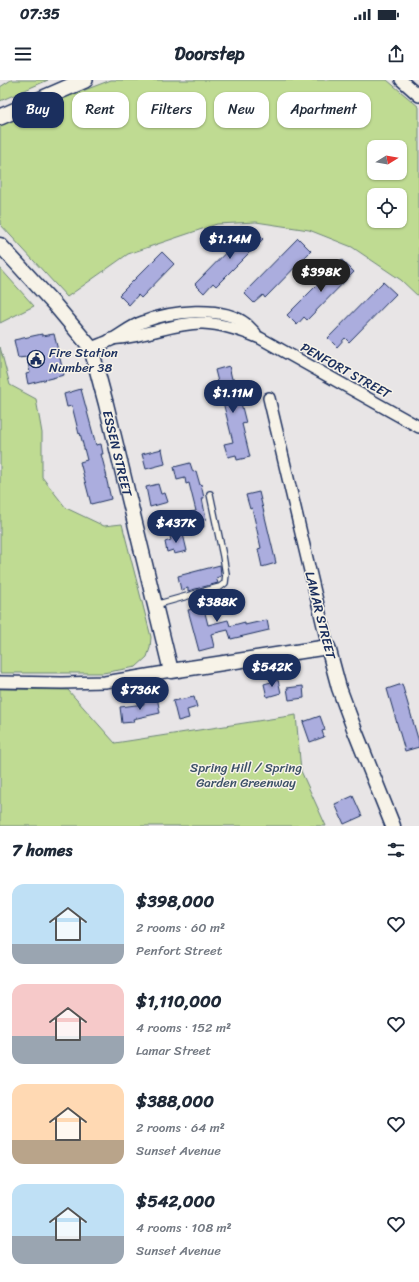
<!DOCTYPE html>
<html lang="en">
<head>
<meta charset="utf-8">
<style>
  body { margin:0; font-family:Sriracha,sans-serif; background:#f6f6f7; color:#1f2937; height:100vh; display:flex; flex-direction:column; font-size:15px; white-space:nowrap }
  * { box-sizing:border-box; margin:0 }
  p { font-size:13px; color:#747a83 }
  .icon { flex:none; width:22px; height:22px; fill:none; stroke:currentColor; stroke-width:2; stroke-linecap:round; stroke-linejoin:round }
  .map { position:relative; height:746px; overflow:hidden }
  .drawer { display:flex; flex-direction:column; background:#fff; flex:1 }
  .drawer>* { flex:none }
  .banner { position:absolute; left:12px; top:12px; width:395px; height:36px; display:flex; gap:8px }
  .needle { width:26px; rotate:79deg }
  .controls { position:absolute; left:367px; top:60px; display:grid; gap:8px }
  .controls a { display:grid; place-items:center; width:40px; height:40px; border-radius:8px; background:#fff; box-shadow:0 1px 3px #0004; font-size:20px }
  .price { position:absolute; translate:-50% -34px; padding:0 9px; border-radius:14px; background:#1b2f5e; color:#fff; font-size:13px; line-height:26px; filter:drop-shadow(0 1px 2px #0008) }
  .price::after { content:''; position:absolute; left:50%; top:24px; width:12px; height:9px; margin-left:-6px; background:inherit; clip-path:polygon(0 0,100% 0,50% 100%) }
  .price.active { background:#222; color:#fff }
  ul { padding:0; list-style:none }
  li { display:flex; align-items:center; gap:12px; height:100px; padding:0 12px }
  li span { display:grid; place-items:center; flex:none; width:112px; height:80px; border-radius:12px; color:#555 }
  li>.icon { margin-inline-start:auto }
  span .icon { width:48px; height:48px; fill:#fffc; stroke-width:1 }
  li b { font-size:17px }
  h2 { display:flex; justify-content:space-between; align-items:center; height:48px; padding:0 12px; font-size:17px }
  .tag { padding:0 14px; border-radius:12px; background:#fff; box-shadow:0 1px 3px #0004; font-size:14px; line-height:36px }
  .tag.active { background:#1b2f5e; color:#fff }
  .status { display:flex; justify-content:space-between; align-items:center; height:28px; padding:0 20px; background:#fff; direction:ltr }
  .status svg { height:11px; fill:currentColor }
  header { display:flex; justify-content:space-between; align-items:center; height:52px; padding:0 12px; background:#fff; font-size:18px; font-weight:700 }
  .map>svg:first-child { display:block }
  .green { fill:#bfdb92; stroke:#6d8578; fill-rule:evenodd }
  .building { fill:#abadde; stroke:#1b2f5e }
  .lines { fill:none; stroke-linecap:round; stroke-linejoin:round }
  .service-casing { stroke:#1b2f5e; stroke-width:8 }
  .minor-casing { stroke:#1b2f5e; stroke-width:14 }
  .tertiary-casing { stroke:#1b2f5e; stroke-width:17 }
  .secondary-casing { stroke:#1b2f5e; stroke-width:18 }
  .service { stroke:#f7f3e8; stroke-width:5.5 }
  .minor { stroke:#f7f3e8; stroke-width:11 }
  .tertiary { stroke:#f7f3e8; stroke-width:14 }
  .secondary { stroke:#f7f3e8; stroke-width:15 }
  .labels { text-anchor:middle; stroke-width:3; stroke-linejoin:round; paint-order:stroke }
  .poi-label { font-size:13px; fill:#1b2f5e; stroke:#f7f3e8; text-anchor:start }
  .street-label { font-size:13px; fill:#1b2f5e; stroke:#f7f3e8 }
  .park-label { font-size:13px; fill:#3c5168; stroke:#f7f3e8 }
</style>
</head>
<body>
<div class="status"><b>07:35</b><svg viewBox="0 0 49 12"><path d="M0 12V9h3v3zM5 12V6h3v6zM10 12V3h3v9zM15 12V0h3v12zM26 1h20v11H26zM47 4h2v5h-2z"/></svg></div>
<header><svg class="icon" aria-label="menu" viewBox="0 0 24 24"><path d="M4 6h16M4 12h16M4 18h16"/></svg>Doorstep<svg class="icon" aria-label="share" viewBox="0 0 24 24"><path d="M12 15V3M7 8l5-5 5 5M5 13v7h14v-7"/></svg></header>
<div class="map">
<svg width="419" height="746" viewBox="0 0 419 746">
  <rect width="100%" height="100%" fill="#e8e5e6"/>
  <filter id="ink" filterUnits="userSpaceOnUse"><feTurbulence type="fractalNoise" baseFrequency=".025" numOctaves="2"/><feDisplacementMap in="SourceGraphic" scale="8" xChannelSelector="R" yChannelSelector="G"/><feConvolveMatrix kernelMatrix="1 2 1 2 8 2 1 2 1" color-interpolation-filters="sRGB"/></filter>
  <g filter="url(#ink)">
    <g class="green">
      <polygon points="11,0 48,0 0,21 0,7"/>
      <path d="M111 0H387L419 27V217L401 200 352 167 309 150 256 142 217 144 128 174 67 217 0 144V45L30 31ZM374 67H400V93H374ZM374 115H400V141H374Z"/>
      <polygon points="0,188 34,226 0,243"/>
      <polygon points="0,267 10,305 36,319 42,353 42,397 66,428 104,446 122,444 151,557 150,568 147,577 136,587 103,593 0,593"/>
      <polygon points="0,609 68,610 115,663 296,635 301,691 326,746 0,746"/>
    </g>
    <g class="building">
      <polygon points="251,147 263,159 216,206 213,203 204,213 195,204"/>
      <polygon points="298,158 311,171 265,218 263,215 254,223 244,213"/>
      <polygon points="162,172 174,184 141,218 138,215 129,225 119,215"/>
      <polygon points="342,180 354,192 307,240 304,237 297,245 287,235"/>
      <polygon points="383,202 396,214 349,262 345,258 337,267 328,258"/>
      <polygon points="42,254 42,256 54,254 64,295 28,304 26,294 30,293 27,277 18,278 14,260"/>
      <polygon points="229,286 232,299 235,299 246,343 242,344 250,377 237,380 236,375 228,377 224,364 233,362 215,290"/>
      <polygon points="81,309 96,365 101,364 103,374 101,374 107,397 106,397 111,419 91,424 80,382 87,380 80,353 79,354 72,326 67,327 64,314"/>
      <polygon points="162,369 165,384 146,389 142,374"/>
      <polygon points="190,383 193,392 196,391 200,405 201,404 204,418 202,418 206,439 203,440 204,447 192,450 187,433 196,431 189,403 186,404 185,398 177,400 174,387"/>
      <polygon points="158,404 161,414 165,413 168,422 150,427 146,407"/>
      <polygon points="259,412 276,483 262,487 258,469 261,468 252,428 250,429 246,415"/>
      <polygon points="183,454 187,471 174,474 173,470 167,472 165,462 171,460 170,457"/>
      <polygon points="220,485 221,496 216,498 218,503 188,511 188,508 181,510 178,496"/>
      <polygon points="220,511 222,520 203,525 208,545 228,540 230,546 245,542 245,545 267,540 269,550 231,559 228,550 211,554 214,567 199,571 188,530 193,529 190,520"/>
      <polygon points="278,600 281,613 267,617 264,604"/>
      <polygon points="402,604 419,662 419,667 405,671 387,609"/>
      <polygon points="303,606 304,618 289,620 287,608"/>
      <polygon points="157,617 160,633 133,639 134,642 122,643 120,627 144,624 143,621"/>
      <polygon points="194,617 197,627 187,630 189,638 178,641 173,621"/>
      <polygon points="320,636 325,650 322,651 324,657 310,662 303,642"/>
      <polygon points="353,716 362,736 344,744 335,724"/>
    </g>
    <g class="lines">
      <defs>
        <polyline id="service" points="155,525 216,508 220,507 225,503 226,494 223,476 210,414"/>
        <g id="minor">
          <polyline points="401,0 419,16"/>
          <path d="M111 259C121 258 132 257 142 254 162 250 183 242 203 243 223 244 241 250 260 258L419 347"/>
          <path d="M91 268C98 265 105 263 111 260 122 254 131 246 143 242 170 231 222 225 246 244 249 247 252 250 255 253"/>
          <polyline points="269,318 328,567"/>
          <polyline points="0,602 62,603 105,602 171,591"/>
        </g>
        <g id="tertiary">
          <path id="s1" d="M0 165 55 225 91 268 106 324 171 591 328 567 339 608 355 651 393 746"/>
        </g>
        <polyline id="secondary" points="0,37 85,0"/>
      </defs>
      <use href="#service" class="service-casing"/>
      <use href="#minor" class="minor-casing"/>
      <use href="#tertiary" class="tertiary-casing"/>
      <use href="#secondary" class="secondary-casing"/>
      <use href="#service" class="service"/>
      <use href="#minor" class="minor"/>
      <use href="#tertiary" class="tertiary"/>
      <use href="#secondary" class="secondary"/>
    </g>
  </g>
  <defs>
    <symbol id="civic-ring" viewBox="-11 -11 22 22"><circle r="9.5" fill="#f7f3e8" stroke="#1b2f5e" stroke-width="1.5"/><path d="M-.6-6.5H3V-4.5H.6V-3L4-1V1h2V6H-6V1h2V-1L-.6-3ZM-1.2 2.5V6h2.4V2.5Z" fill="#1b2f5e"/></symbol>
  </defs>
  <g fill-rule="evenodd">
    <use href="#civic-ring" x="26" y="269" width="20" height="20"/>
  </g>
  <g class="labels">
    <g class="poi-label">
      <text x="49" y="277">Fire Station<tspan x="49" dy="15">Number 38</tspan></text>
    </g>
    <g class="street-label">
      <text transform="translate(346 290) rotate(29)" y="5">PENFORT STREET</text>
      <text dy="5" stroke="none"><textPath href="#s1" startOffset="246">ESSEN STREET</textPath></text>
      <text transform="translate(321 535) rotate(76)" y="5">LAMAR STREET</text>
    </g>
    <g class="park-label">
      <text x="246" y="692">Spring Hill / Spring<tspan x="246" dy="15">Garden Greenway</tspan></text>
    </g>
  </g>
</svg>
<div class="controls">
<a><svg class="needle" viewBox="-14 -14 28 28"><path d="M0-13l5 13h-10z" fill="#e53935"/><path d="M0 13l5-13h-10z" fill="#747a83"/></svg></a>
<a><svg class="icon" aria-label="locate" viewBox="0 0 24 24"><circle cx="12" cy="12" r="6"/><path d="M12 2v4M12 18v4M2 12h4M18 12h4"/></svg></a>
</div>
<b class="price" style="left:230px;top:180px">$1.14M</b>
<b class="price active" style="left:321px;top:213px">$398K</b>
<b class="price" style="left:233px;top:334px">$1.11M</b>
<b class="price" style="left:176px;top:464px">$437K</b>
<b class="price" style="left:217px;top:543px">$388K</b>
<b class="price" style="left:272px;top:608px">$542K</b>
<b class="price" style="left:140px;top:631px">$736K</b>
<div class="banner">
<a class="tag active">Buy</a>
<a class="tag">Rent</a>
<a class="tag">Filters</a>
<a class="tag">New</a>
<a class="tag">Apartment</a>
</div>
</div>
<section class="drawer">
<h2>7 homes<svg class="icon" aria-label="filters" viewBox="0 0 24 24"><path d="M4 7h16M4 17h16"/><circle cx="9" cy="7" r="2"/><circle cx="15" cy="17" r="2"/></svg></h2>
<ul>
<li><span style="background:linear-gradient(#bfe0f5 75%,#9aa5b1 0)"><svg class="icon" aria-label="home" viewBox="0 0 24 24"><path d="M3 11l9-7 9 7M6 9v11h12V9"/></svg></span><div><b>$398,000</b><p>2 rooms · 60 m²</p><p>Penfort Street</p></div><svg class="icon" aria-label="heart" viewBox="0 0 24 24"><path d="M12 20l-8-8c-3-5 5-10 8-4 3-6 11-1 8 4z"/></svg></li>
<li><span style="background:linear-gradient(#f6c9c9 65%,#9aa5b1 0)"><svg class="icon" aria-label="home" viewBox="0 0 24 24"><path d="M3 11l9-7 9 7M6 9v11h12V9"/></svg></span><div><b>$1,110,000</b><p>4 rooms · 152 m²</p><p>Lamar Street</p></div><svg class="icon" aria-label="heart" viewBox="0 0 24 24"><path d="M12 20l-8-8c-3-5 5-10 8-4 3-6 11-1 8 4z"/></svg></li>
<li><span style="background:linear-gradient(#ffd9b3 70%,#b9a48a 0)"><svg class="icon" aria-label="home" viewBox="0 0 24 24"><path d="M3 11l9-7 9 7M6 9v11h12V9"/></svg></span><div><b>$388,000</b><p>2 rooms · 64 m²</p><p>Sunset Avenue</p></div><svg class="icon" aria-label="heart" viewBox="0 0 24 24"><path d="M12 20l-8-8c-3-5 5-10 8-4 3-6 11-1 8 4z"/></svg></li>
<li><span style="background:linear-gradient(#bfe0f5 65%,#9aa5b1 0)"><svg class="icon" aria-label="home" viewBox="0 0 24 24"><path d="M3 11l9-7 9 7M6 9v11h12V9"/></svg></span><div><b>$542,000</b><p>4 rooms · 108 m²</p><p>Sunset Avenue</p></div><svg class="icon" aria-label="heart" viewBox="0 0 24 24"><path d="M12 20l-8-8c-3-5 5-10 8-4 3-6 11-1 8 4z"/></svg></li>
</ul>
</section>
</body>
</html>
